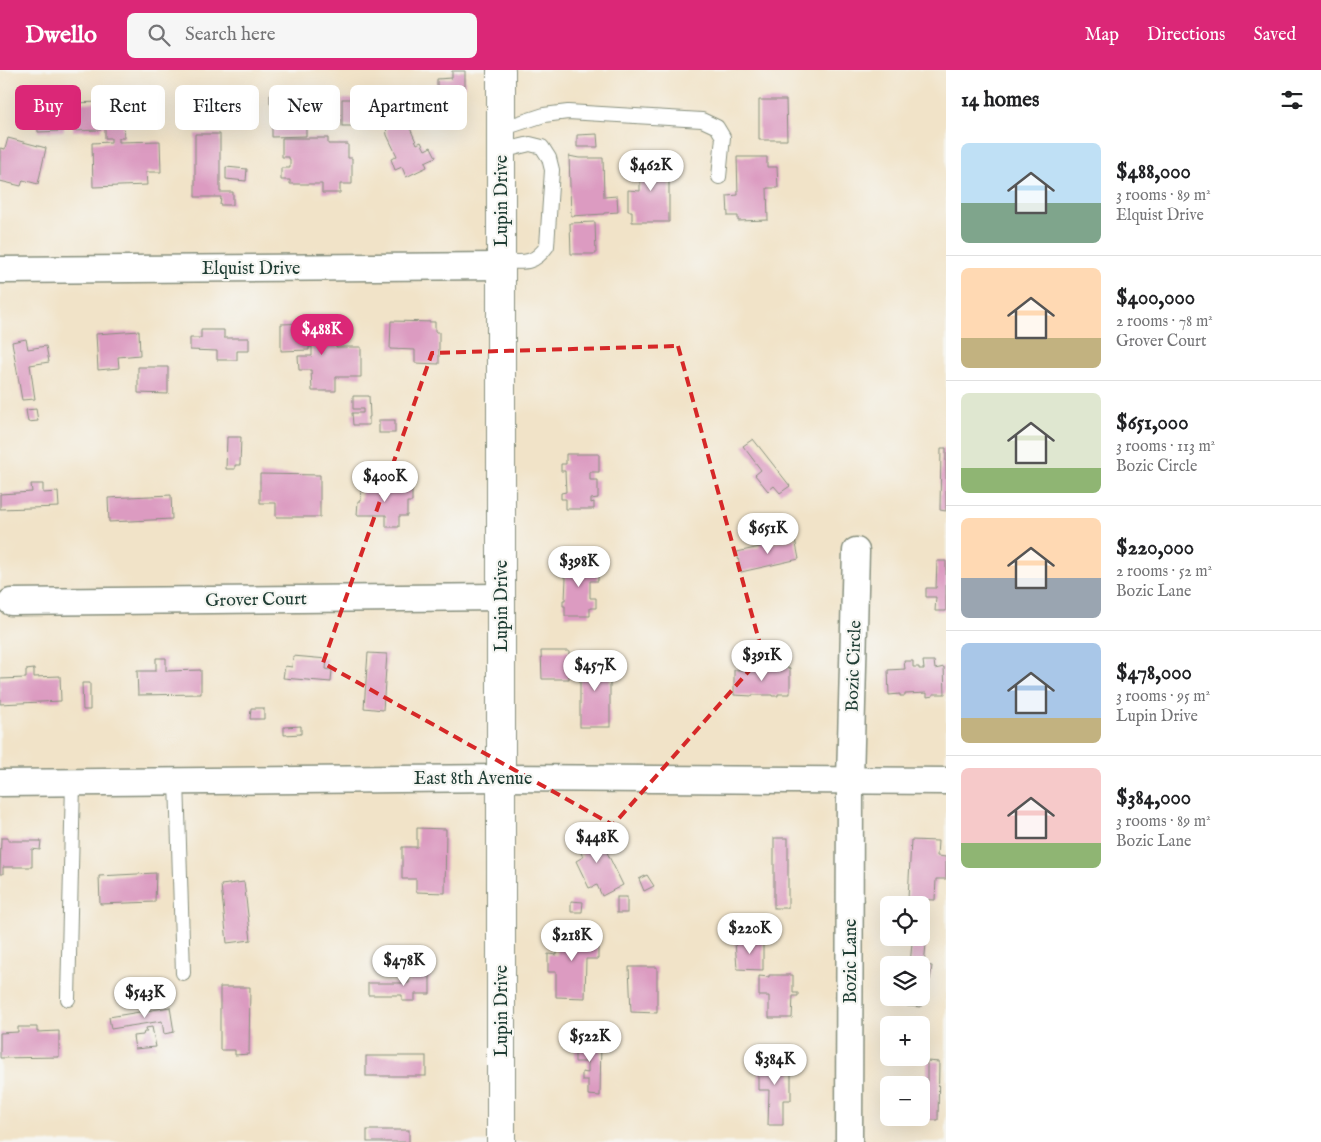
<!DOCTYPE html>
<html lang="en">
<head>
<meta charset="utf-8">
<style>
  body { margin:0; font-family:"IM FELL English",serif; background:#f6f6f6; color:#202124; height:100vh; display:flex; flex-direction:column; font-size:19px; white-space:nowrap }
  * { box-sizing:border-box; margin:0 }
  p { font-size:16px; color:#757577 }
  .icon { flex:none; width:28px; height:28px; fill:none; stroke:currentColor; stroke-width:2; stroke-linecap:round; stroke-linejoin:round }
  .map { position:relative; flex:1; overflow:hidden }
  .panel { display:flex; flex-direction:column; background:#fff; width:375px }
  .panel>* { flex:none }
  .top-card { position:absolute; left:15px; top:15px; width:475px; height:45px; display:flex; gap:10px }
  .controls { position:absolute; left:880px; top:826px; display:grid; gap:10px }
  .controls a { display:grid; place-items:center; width:50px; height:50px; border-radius:8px; background:#fff; box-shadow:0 5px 20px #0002; font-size:25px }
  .price { position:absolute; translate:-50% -42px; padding:0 11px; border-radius:18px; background:#fff; color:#222; font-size:16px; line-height:32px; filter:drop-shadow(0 1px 2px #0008) }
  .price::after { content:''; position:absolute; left:50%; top:30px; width:15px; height:11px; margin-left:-8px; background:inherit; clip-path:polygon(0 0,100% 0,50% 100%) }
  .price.selected { background:#db2777; color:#fff }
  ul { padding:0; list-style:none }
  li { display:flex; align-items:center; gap:15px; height:125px; padding:0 15px }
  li+li { border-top:1px solid #e0e0e0 }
  li span { display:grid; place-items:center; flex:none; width:140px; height:100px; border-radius:8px; color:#555 }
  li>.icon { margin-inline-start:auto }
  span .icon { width:60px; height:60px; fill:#fffc; stroke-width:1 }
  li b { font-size:21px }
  h2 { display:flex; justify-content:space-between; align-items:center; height:60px; padding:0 15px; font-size:21px }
  .pill { padding:0 18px; border-radius:8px; background:#fff; box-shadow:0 5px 20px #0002; font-size:18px; line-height:45px }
  .pill.selected { background:#db2777; color:#fff }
  header { display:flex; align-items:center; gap:30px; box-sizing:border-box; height:70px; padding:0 25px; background:#db2777; color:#fff }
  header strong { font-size:24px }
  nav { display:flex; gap:28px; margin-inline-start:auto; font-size:18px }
  .search { width:350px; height:45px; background:#f6f6f6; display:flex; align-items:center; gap:12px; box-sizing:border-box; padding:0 18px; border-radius:8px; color:#757577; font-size:19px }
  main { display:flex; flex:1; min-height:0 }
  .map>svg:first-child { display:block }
  .building { fill:#dc9bc1 }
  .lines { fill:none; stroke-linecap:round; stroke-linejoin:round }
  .lane-casing { stroke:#88907e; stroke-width:16 }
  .street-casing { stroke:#88907e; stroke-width:29 }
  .secondary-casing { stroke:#88907e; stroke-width:30 }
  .lane { stroke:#fff; stroke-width:14 }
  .street { stroke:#fff; stroke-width:26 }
  .secondary { stroke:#fff; stroke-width:28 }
  .marked { fill:none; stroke:#d62828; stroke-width:4; stroke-dasharray:10 6; stroke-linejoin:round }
  .labels { text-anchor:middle; stroke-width:4.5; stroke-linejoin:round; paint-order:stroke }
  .street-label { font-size:18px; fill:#1f3d34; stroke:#f6f6f2 }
</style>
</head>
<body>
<header>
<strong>Dwello</strong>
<div class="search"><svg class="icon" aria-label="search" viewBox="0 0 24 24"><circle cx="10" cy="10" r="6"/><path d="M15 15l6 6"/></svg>Search here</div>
<nav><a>Map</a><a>Directions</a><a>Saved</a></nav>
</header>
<main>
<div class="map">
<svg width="946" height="1072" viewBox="0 0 946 1072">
  <rect width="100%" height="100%" fill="#f6f6f2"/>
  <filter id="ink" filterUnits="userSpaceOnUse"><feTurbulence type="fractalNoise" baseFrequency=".02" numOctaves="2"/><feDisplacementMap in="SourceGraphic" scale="10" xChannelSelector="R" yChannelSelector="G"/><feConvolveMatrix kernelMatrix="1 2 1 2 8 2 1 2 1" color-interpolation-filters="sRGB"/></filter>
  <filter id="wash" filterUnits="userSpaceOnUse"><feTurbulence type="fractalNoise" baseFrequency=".0096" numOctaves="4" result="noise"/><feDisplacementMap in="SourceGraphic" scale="20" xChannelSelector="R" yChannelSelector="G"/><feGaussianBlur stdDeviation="1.12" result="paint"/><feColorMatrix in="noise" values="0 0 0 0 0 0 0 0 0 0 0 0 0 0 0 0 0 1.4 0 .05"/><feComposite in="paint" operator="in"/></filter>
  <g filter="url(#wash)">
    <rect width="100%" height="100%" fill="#f1e3c8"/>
    <g id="blocks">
      <g class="building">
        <polygon points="452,1 465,1 465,18 437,16 437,9 452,8"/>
        <polygon points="270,25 305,26 306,38 285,38 285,34 270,34"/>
        <polygon points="409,25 411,55 409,56 417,74 421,72 425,80 431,77 436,87 425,92 427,97 406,107 402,97 395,100 391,89 397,86 387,65 385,48 389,47 389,44 374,45 374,28 388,28 388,26"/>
        <rect x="342" y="29" width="23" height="27"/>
        <polygon points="759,30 786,30 787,70 759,70"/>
        <polygon points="100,32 100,53 106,52 105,49 123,49 124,68 119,68 119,72 160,71 161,102 146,102 147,115 93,117 92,73 111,72 111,68 105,68 105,57 101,57 101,60 73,61 73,33"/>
        <polygon points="63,38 64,61 38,62 37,39"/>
        <polygon points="272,41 306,41 306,66 272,67"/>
        <polygon points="195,64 220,64 220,122 233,122 233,135 220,135 221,127 195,127"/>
        <polygon points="597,64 598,77 577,77 577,65"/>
        <polygon points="8,68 46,78 38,114 23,110 21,116 0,111 0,78 5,79"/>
        <polygon points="282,68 328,68 328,74 348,74 348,88 352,88 352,114 340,114 340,123 322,123 322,114 290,114 290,110 281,110 281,98 290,98 290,89 289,89 289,87 282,87"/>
        <polygon points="569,86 579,88 603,88 604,127 617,126 618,142 604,143 604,144 571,146"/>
        <polygon points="737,87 767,87 767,97 777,97 778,118 767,118 768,150 738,151 738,146 728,146 727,126 738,125"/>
        <polygon points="640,88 669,89 669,152 632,152 632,141 628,141 628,120 640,121"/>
        <polygon points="226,97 247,99 246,111 226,109"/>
        <polygon points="595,152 596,184 571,184 570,153"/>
        <polygon points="391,251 435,252 435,262 439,262 439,294 415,293 415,280 390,279"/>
        <polygon points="309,253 309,267 312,267 312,266 336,265 336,277 361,277 361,307 336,307 336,321 312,321 311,300 299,300 298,286 312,286 312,277 309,277 309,280 281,281 281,254"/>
        <polygon points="201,260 224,260 224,268 249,268 249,281 237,281 237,290 217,290 217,281 190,280 190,268 201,268"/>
        <polygon points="139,261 140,285 118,287 119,298 98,300 96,264"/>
        <polygon points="26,269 28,279 46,276 49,292 30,295 35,329 22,330 12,272"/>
        <polygon points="138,297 168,297 168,324 138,323"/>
        <polygon points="353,326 369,326 370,347 369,347 369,355 353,355 352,343 363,343 363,339 353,339"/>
        <polygon points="36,339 38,351 28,352 26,340"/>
        <rect x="379" y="350" width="16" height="13"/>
        <polygon points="227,367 241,367 240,395 235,395 235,399 226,399"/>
        <polygon points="753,369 790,416 780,423 774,416 768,421 755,405 761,400 743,376"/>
        <polygon points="941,378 946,378 946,441 940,440"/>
        <polygon points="566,384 599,384 599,402 590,402 590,410 598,410 598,428 591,429 591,433 594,432 594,439 566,439 566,429 561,429 561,423 566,422 565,401 561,401 561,394 566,394"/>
        <polygon points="260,404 320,405 320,447 276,447 276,433 260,433"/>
        <polygon points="31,414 43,414 43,423 58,422 59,437 0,439 0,424 32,422"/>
        <polygon points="362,416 412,417 412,432 407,432 407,446 399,446 399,457 386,457 386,445 357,445 358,431 361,431"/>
        <polygon points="171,425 172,449 109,452 108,428"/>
        <polygon points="795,469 799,489 741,502 737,482 760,477 758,472 768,470 769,474"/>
        <polygon points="566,490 591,491 590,501 598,501 598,511 590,511 590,528 596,528 596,538 590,538 590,546 565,546 565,536 563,536 563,530 565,530 566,508 564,508 564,502 565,502"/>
        <polygon points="937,491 946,491 946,541 935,541 936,527 926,527 926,518 936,518"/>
        <polygon points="541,581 569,581 569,609 542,609"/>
        <polygon points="368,583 387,584 383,640 364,638"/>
        <polygon points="293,586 327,589 326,599 332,600 331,612 283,608 285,596 292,597"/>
        <rect x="580" y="587" width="30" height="70"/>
        <polygon points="156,588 166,588 166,601 201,600 201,624 138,625 137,601 156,601"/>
        <polygon points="904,591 913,591 913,597 919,597 919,599 924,599 923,591 934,591 935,599 944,597 945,624 933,624 933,626 927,627 927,623 905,624 905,626 900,626 900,624 889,625 888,600 905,599"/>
        <polygon points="756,598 765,598 765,599 788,598 790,599 790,624 778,624 778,626 772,626 772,625 752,625 752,626 734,625 734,600 756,599"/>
        <polygon points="34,599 34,607 60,606 61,631 0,634 0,609 26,608 26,600"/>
        <polygon points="82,613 90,613 90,640 83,640"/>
        <polygon points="251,638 264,638 264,649 250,649"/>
        <polygon points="301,656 301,664 284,665 284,657"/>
        <polygon points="417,758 446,759 445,823 416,822 416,809 402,809 402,777 417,777"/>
        <polygon points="596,760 623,815 602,826 597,815 589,818 576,791 583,787 575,770"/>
        <polygon points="1,768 8,768 8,771 41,771 40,780 32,779 32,797 3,797 3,804 0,804"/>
        <rect x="774" y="768" width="14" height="70"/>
        <polygon points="911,770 938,771 937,786 946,787 946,809 936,809 935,830 908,829"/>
        <polygon points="156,803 155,832 100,834 99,806"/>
        <polygon points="647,805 654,816 644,821 639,809"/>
        <polygon points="244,812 251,870 227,873 221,815"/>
        <rect x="617" y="827" width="10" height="16"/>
        <polygon points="571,831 583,832 582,842 571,842"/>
        <polygon points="557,857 586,858 586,872 598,872 598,889 586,889 585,928 556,927 556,902 548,902 548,884 557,885"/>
        <polygon points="735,871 763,871 763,900 737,899"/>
        <polygon points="912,873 926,874 924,895 932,896 930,910 923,909 923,919 921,919 921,895 910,895"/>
        <polygon points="629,897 657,897 657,943 631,942"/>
        <polygon points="409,903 430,903 430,924 415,924 415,931 402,931 402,925 368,925 368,913 409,913"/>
        <polygon points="769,905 793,905 793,923 798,923 798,926 793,926 792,948 769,948 769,926 759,926 759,906 769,907"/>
        <polygon points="220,917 250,917 249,984 235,985 235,980 220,980"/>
        <polygon points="908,928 922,928 921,937 907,936"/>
        <polygon points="170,937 174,962 164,964 162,951 111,959 109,947"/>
        <polygon points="18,957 37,957 37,962 59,961 59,987 0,988 0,963 18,962"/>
        <polygon points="152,957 156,977 135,979 133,966 143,965 144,962 147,962 146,958"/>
        <polygon points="575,969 601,969 600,1026 588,1025 588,1010 582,1010 582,1002 588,1003 588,992 575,992"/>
        <rect x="366" y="986" width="60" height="20"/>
        <polygon points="769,986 783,986 783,993 791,993 791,1030 783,1030 783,1055 768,1055 769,1020 758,1020 758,989 769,989"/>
        <polygon points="927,991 939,992 938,1050 926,1050 926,1039 921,1039 921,1028 927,1028"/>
        <rect x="367" y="1060" width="42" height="12"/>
      </g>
    </g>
  </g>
  <g filter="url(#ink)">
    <use href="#blocks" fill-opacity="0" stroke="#88907e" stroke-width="1"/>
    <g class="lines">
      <defs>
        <g id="lane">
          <polyline points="501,59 544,45 568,42 702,50 717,57 723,67 719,107"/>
          <path d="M501 81 530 74 542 77 549 88 552 100 547 176C533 196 522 192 501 191"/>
          <polyline points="177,711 183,903"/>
          <polyline points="68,929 73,712"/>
        </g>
        <g id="street">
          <polyline points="0,200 501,196"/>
          <polyline points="11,532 501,527"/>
          <polyline points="0,713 501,708 946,711"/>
          <polyline points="849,1072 850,710 856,481"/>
        </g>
        <polyline id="secondary" points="501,1072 501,0"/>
      </defs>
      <use href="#lane" class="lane-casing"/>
      <use href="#street" class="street-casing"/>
      <use href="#secondary" class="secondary-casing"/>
      <use href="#lane" class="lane"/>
      <use href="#street" class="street"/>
      <use href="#secondary" class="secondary"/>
    </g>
  </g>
  <path class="marked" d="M678 276 763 585 613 755 323 593 432 283Z"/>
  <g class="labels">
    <g class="street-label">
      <text transform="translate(501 131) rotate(-90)" y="6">Lupin Drive</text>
      <text x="251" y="204">Elquist Drive</text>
      <text transform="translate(256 529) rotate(-1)" y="6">Grover Court</text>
      <text transform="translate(501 536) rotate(-90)" y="6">Lupin Drive</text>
      <text transform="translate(853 596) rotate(-88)" y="6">Bozic Circle</text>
      <text x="473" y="714">East 8th Avenue</text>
      <text transform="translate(850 891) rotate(-90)" y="6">Bozic Lane</text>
      <text transform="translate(501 941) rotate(-90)" y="6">Lupin Drive</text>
    </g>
  </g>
</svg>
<div class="controls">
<a><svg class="icon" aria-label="locate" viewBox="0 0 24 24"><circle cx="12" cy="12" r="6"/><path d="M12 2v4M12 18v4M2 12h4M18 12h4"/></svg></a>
<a><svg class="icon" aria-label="layers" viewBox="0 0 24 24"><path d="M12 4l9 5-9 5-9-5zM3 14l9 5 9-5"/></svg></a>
<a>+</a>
<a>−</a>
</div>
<b class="price" style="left:651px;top:122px">$462K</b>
<b class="price selected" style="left:322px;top:286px">$488K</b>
<b class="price" style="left:385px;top:433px">$400K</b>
<b class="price" style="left:768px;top:485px">$651K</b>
<b class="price" style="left:579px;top:518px">$398K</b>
<b class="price" style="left:762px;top:612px">$391K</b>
<b class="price" style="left:595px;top:622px">$457K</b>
<b class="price" style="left:597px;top:794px">$448K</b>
<b class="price" style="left:750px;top:885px">$220K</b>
<b class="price" style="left:572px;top:892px">$218K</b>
<b class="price" style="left:404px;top:917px">$478K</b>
<b class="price" style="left:145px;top:949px">$543K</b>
<b class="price" style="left:590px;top:993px">$522K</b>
<b class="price" style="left:775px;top:1016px">$384K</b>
<div class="top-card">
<a class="pill selected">Buy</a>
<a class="pill">Rent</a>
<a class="pill">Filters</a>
<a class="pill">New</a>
<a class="pill">Apartment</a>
</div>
</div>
<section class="panel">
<h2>14 homes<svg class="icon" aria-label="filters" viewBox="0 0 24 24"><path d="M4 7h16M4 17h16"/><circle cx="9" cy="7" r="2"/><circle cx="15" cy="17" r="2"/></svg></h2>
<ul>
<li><span style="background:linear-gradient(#bfe0f5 60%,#7fa58c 0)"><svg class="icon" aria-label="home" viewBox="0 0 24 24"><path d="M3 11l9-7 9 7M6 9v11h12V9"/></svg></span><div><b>$488,000</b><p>3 rooms · 89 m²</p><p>Elquist Drive</p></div></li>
<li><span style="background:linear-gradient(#ffd9b3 70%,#c2b280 0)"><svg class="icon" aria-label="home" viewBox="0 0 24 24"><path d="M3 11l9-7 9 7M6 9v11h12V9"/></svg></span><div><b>$400,000</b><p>2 rooms · 78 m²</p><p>Grover Court</p></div></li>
<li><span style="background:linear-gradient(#dfe7d0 75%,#8fb573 0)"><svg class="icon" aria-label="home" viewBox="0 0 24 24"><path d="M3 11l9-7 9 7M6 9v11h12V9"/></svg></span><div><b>$651,000</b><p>3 rooms · 113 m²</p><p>Bozic Circle</p></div></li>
<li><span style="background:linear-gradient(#ffd9b3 60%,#9aa5b1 0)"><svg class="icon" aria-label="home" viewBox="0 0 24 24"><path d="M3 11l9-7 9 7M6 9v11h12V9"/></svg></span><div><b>$220,000</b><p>2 rooms · 52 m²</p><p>Bozic Lane</p></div></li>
<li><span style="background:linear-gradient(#a9c7e8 75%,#c2b280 0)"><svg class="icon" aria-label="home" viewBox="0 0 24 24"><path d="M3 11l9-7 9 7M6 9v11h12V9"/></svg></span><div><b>$478,000</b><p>3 rooms · 95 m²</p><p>Lupin Drive</p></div></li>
<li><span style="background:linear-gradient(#f6c9c9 75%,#8fb573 0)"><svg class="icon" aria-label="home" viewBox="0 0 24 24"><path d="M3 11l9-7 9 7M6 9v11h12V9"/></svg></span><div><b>$384,000</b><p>3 rooms · 89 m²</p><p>Bozic Lane</p></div></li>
</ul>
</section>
</main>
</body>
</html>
